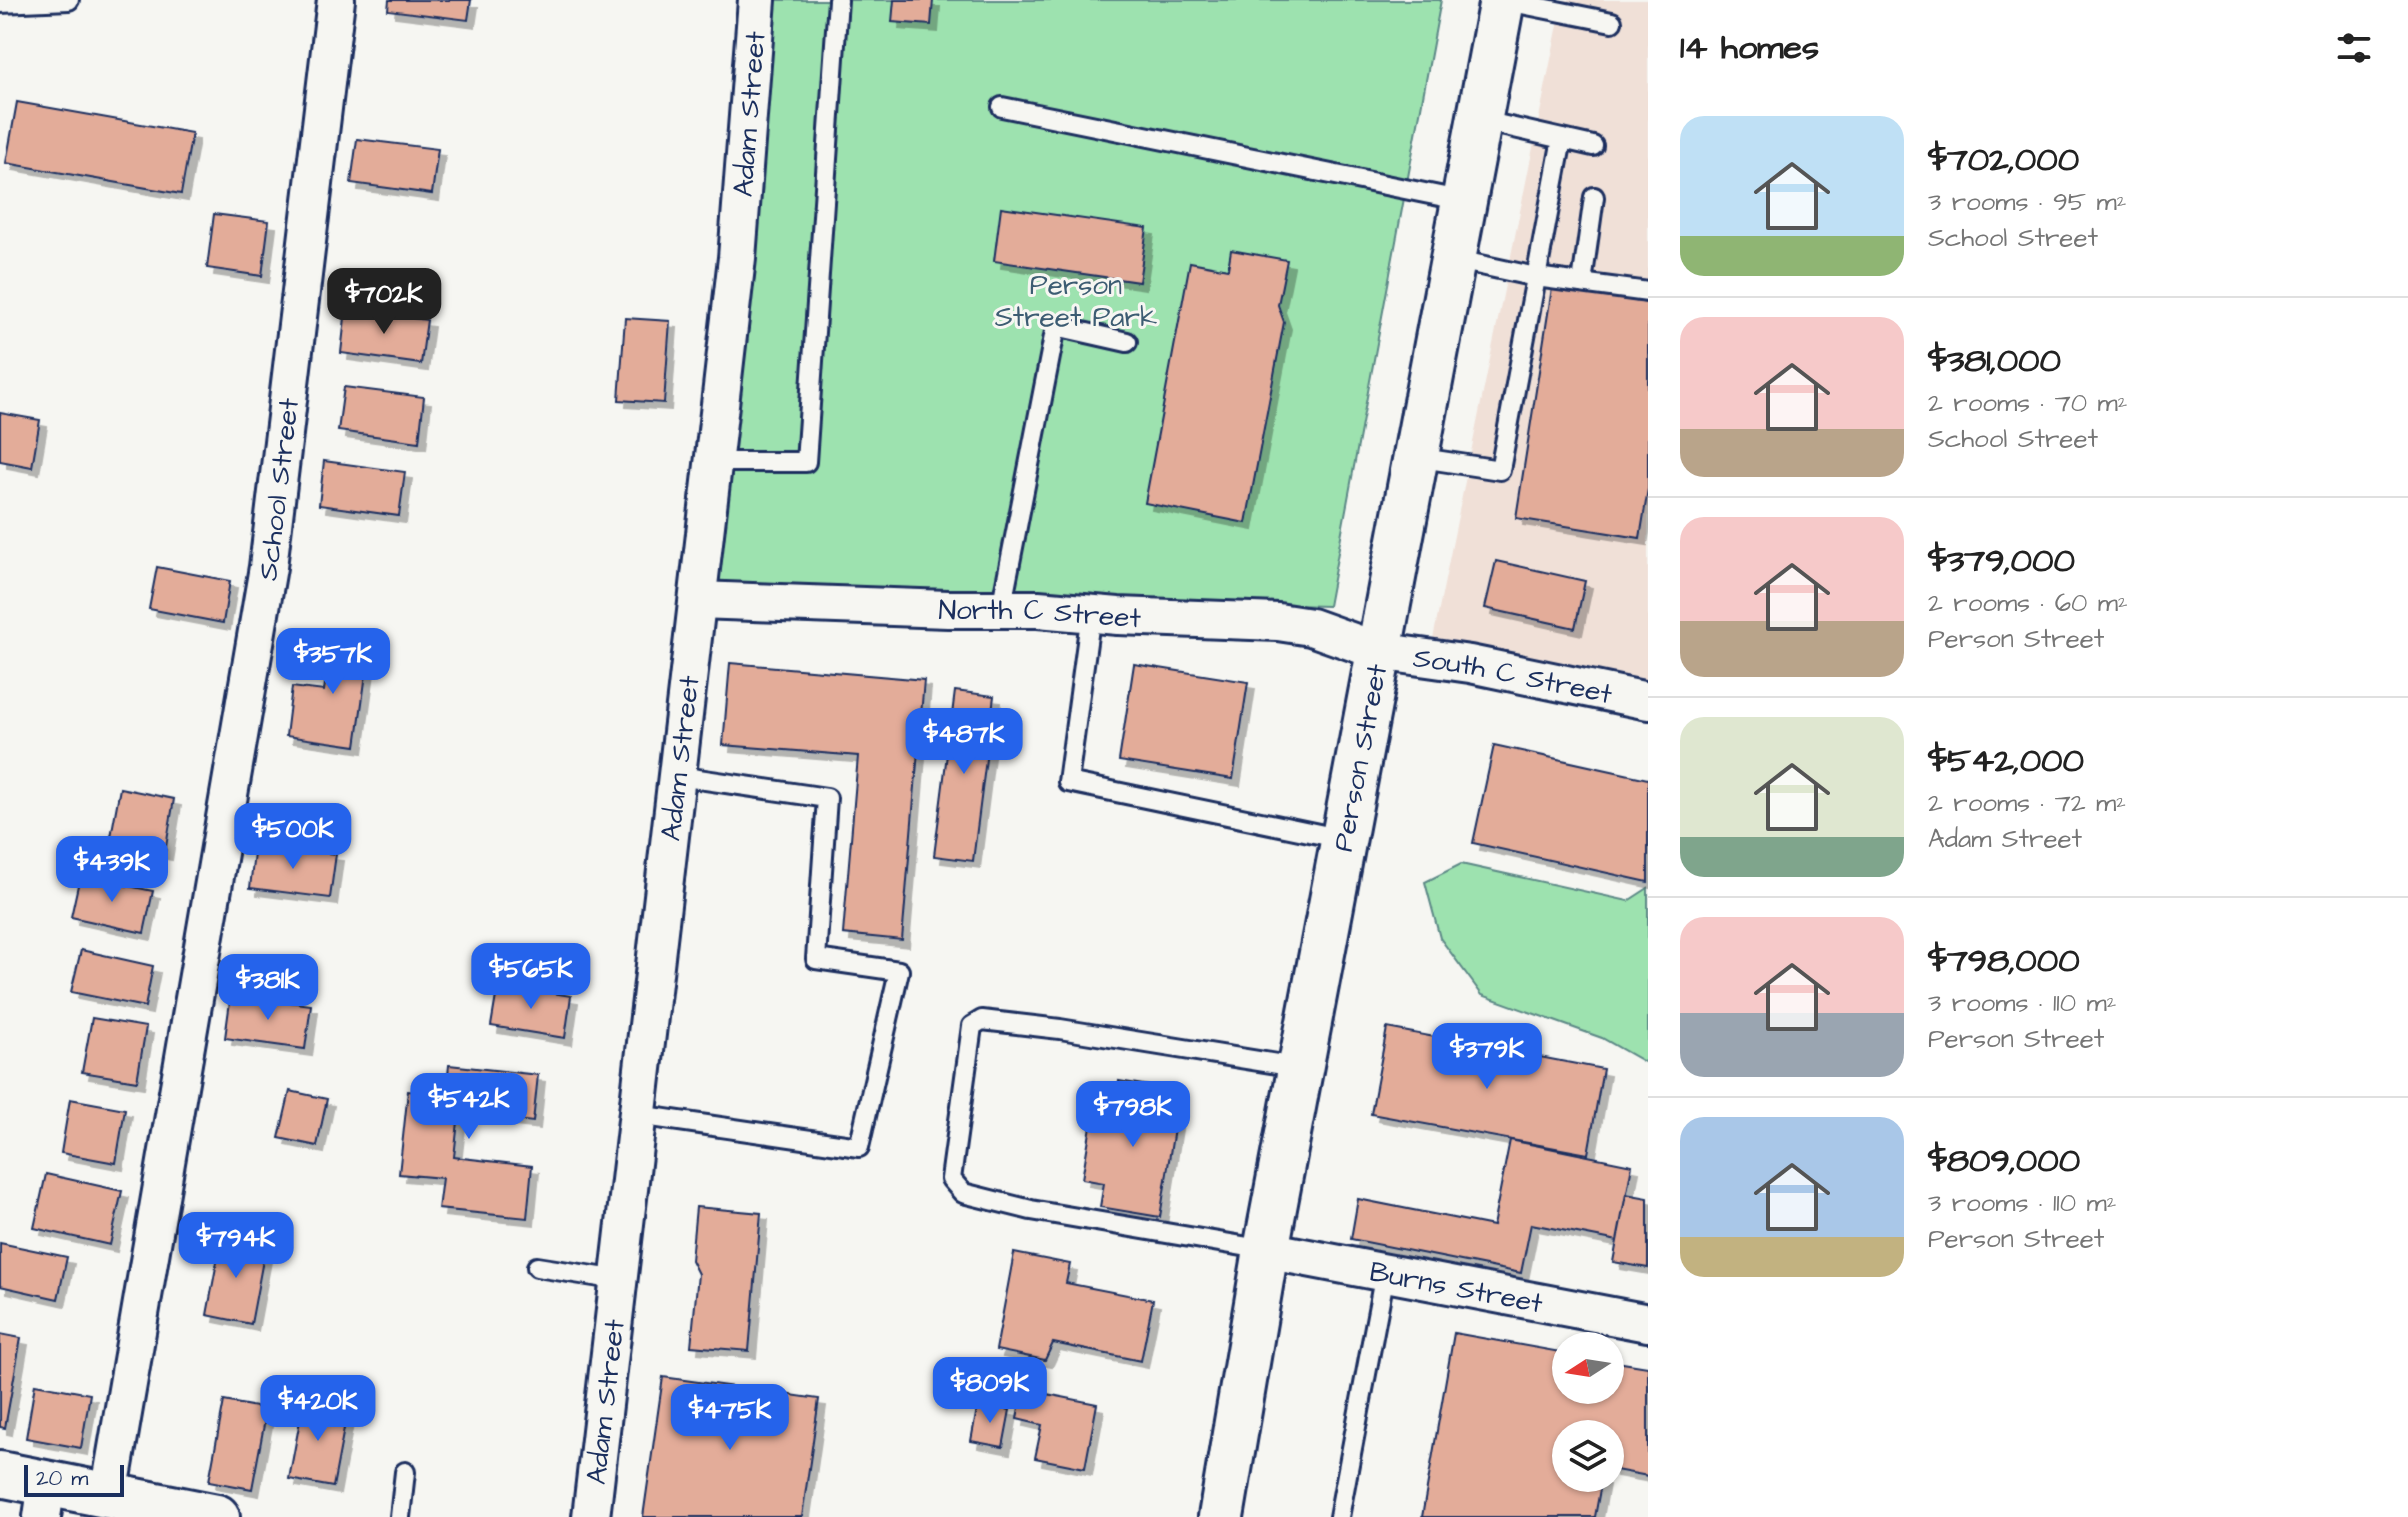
<!DOCTYPE html>
<html lang="en">
<head>
<meta charset="utf-8">
<style>
  body { margin:0; font-family:"Architects Daughter",sans-serif; background:#f2f2f2; color:#222; height:100vh; display:flex; flex-direction:column; font-size:30px; white-space:nowrap }
  * { box-sizing:border-box; margin:0 }
  p { font-size:26px; color:#767676 }
  .icon { flex:none; width:44px; height:44px; fill:none; stroke:currentColor; stroke-width:2; stroke-linecap:round; stroke-linejoin:round }
  .map { position:relative; flex:1; overflow:hidden }
  .panel { display:flex; flex-direction:column; background:#fff; width:760px }
  .panel>* { flex:none }
  .needle { width:52px; rotate:258deg }
  .fabs { position:absolute; left:1552px; top:1332px; display:grid; gap:16px }
  .fabs a { display:grid; place-items:center; width:72px; height:72px; border-radius:50%; background:#fff; box-shadow:0 2px 6px #0004; font-size:40px }
  .scale { position:absolute; left:24px; bottom:20px; width:100px; box-sizing:border-box; padding-left:8px; border:4px solid #1b2f5e; border-top:0; font-size:22px; line-height:28px; white-space:nowrap; color:#1b2f5e; -webkit-text-stroke:6px #f6f6f2; paint-order:stroke }
  .price { position:absolute; translate:-50% -68px; padding:0 18px; border-radius:16px; background:#2563eb; color:#fff; font-size:26px; line-height:52px; filter:drop-shadow(0 2px 4px #0008) }
  .price::after { content:''; position:absolute; left:50%; top:48px; width:24px; height:18px; margin-left:-12px; background:inherit; clip-path:polygon(0 0,100% 0,50% 100%) }
  .price.current { background:#222; color:#fff }
  ul { padding:0; list-style:none }
  li { display:flex; align-items:center; gap:24px; height:200px; padding:0 32px }
  li+li { border-top:2px solid #e0e0e0 }
  li span { display:grid; place-items:center; flex:none; width:224px; height:160px; border-radius:24px; color:#555 }
  li>.icon { margin-inline-start:auto }
  span .icon { width:96px; height:96px; fill:#fffc; stroke-width:1 }
  li b { font-size:34px }
  h2 { display:flex; justify-content:space-between; align-items:center; height:96px; padding:0 32px; font-size:34px }
  main { display:flex; flex:1; min-height:0 }
  .map>svg:first-child { display:block }
  .built { fill:#f0e0d7 }
  .green { fill:#9de2af; stroke:#5c8886; stroke-width:2 }
  .building { fill:#e3ac99; stroke:#1b2f5e; stroke-width:2; filter:url(#shadow) }
  .lines { fill:none; stroke-linecap:round; stroke-linejoin:round }
  .lane-casing { stroke:#1b2f5e; stroke-width:24 }
  .street-casing { stroke:#1b2f5e; stroke-width:42 }
  .secondary-casing { stroke:#1b2f5e; stroke-width:50 }
  .primary-casing { stroke:#1b2f5e; stroke-width:50 }
  .lane { stroke:#f6f6f2; stroke-width:18 }
  .street { stroke:#f6f6f2; stroke-width:36 }
  .secondary { stroke:#f6f6f2; stroke-width:44 }
  .primary { stroke:#f6f6f2; stroke-width:44 }
  .labels { text-anchor:middle; stroke-width:6; stroke-linejoin:round; paint-order:stroke }
  .street-label { font-size:28px; fill:#1b2f5e; stroke:#f6f6f2 }
  .park-label { font-size:28px; fill:#3c5c72; stroke:#f6f6f2 }
</style>
</head>
<body>
<main>
<div class="map">
<svg width="1648" height="1517" viewBox="0 0 1648 1517">
  <defs>
    <filter id="shadow"><feDropShadow dx="7" dy="7" stdDeviation="0" flood-color="#0004"/></filter>
  </defs>
  <rect width="100%" height="100%" fill="#f6f6f2"/>
  <filter id="ink" filterUnits="userSpaceOnUse"><feTurbulence type="fractalNoise" baseFrequency=".0125" numOctaves="2"/><feDisplacementMap in="SourceGraphic" scale="16" xChannelSelector="R" yChannelSelector="G"/><feConvolveMatrix kernelMatrix="1 2 1 2 8 2 1 2 1" color-interpolation-filters="sRGB"/></filter>
  <g filter="url(#ink)">
    <polygon class="built" points="1563,0 1648,0 1648,682 1433,639"/>
    <g class="green">
      <polygon points="773,0 1441,0 1328,606 718,591"/>
      <polygon points="1461,864 1628,901 1648,888 1648,1064 1602,1038 1482,995 1440,938 1425,882"/>
    </g>
    <g class="building">
      <polygon points="389,0 471,0 468,20 388,10"/>
      <polygon points="894,0 933,0 931,25 892,22"/>
      <polygon points="17,102 192,133 181,194 6,163"/>
      <polygon points="357,139 438,149 432,194 351,183"/>
      <polygon points="1001,207 1147,228 1139,282 994,261"/>
      <polygon points="214,214 269,221 262,276 207,268"/>
      <polygon points="1231,250 1287,260 1278,305 1284,322 1246,523 1145,503 1190,262 1228,269"/>
      <polygon points="1552,288 1648,303 1648,489 1640,538 1516,518"/>
      <polygon points="346,309 427,320 421,364 341,353"/>
      <polygon points="625,318 670,321 664,403 619,400"/>
      <polygon points="344,387 424,397 419,442 338,431"/>
      <polygon points="0,413 40,420 32,467 0,461"/>
      <polygon points="324,461 405,472 399,516 319,505"/>
      <polygon points="1496,561 1585,581 1575,628 1485,608"/>
      <polygon points="157,567 230,581 223,623 149,609"/>
      <polygon points="332,632 371,638 356,746 286,736 292,687 324,691"/>
      <polygon points="730,663 924,680 902,940 843,934 858,756 723,745"/>
      <polygon points="1134,664 1248,682 1233,779 1119,761"/>
      <polygon points="955,691 994,696 973,861 934,856"/>
      <polygon points="1494,745 1648,779 1648,882 1473,843"/>
      <polygon points="120,788 174,799 165,853 110,842"/>
      <polygon points="255,844 336,854 330,898 250,888"/>
      <polygon points="80,876 153,891 144,933 71,917"/>
      <polygon points="81,950 153,966 145,1007 71,992"/>
      <polygon points="498,984 571,996 565,1038 491,1026"/>
      <polygon points="231,994 311,1005 305,1049 225,1038"/>
      <polygon points="92,1018 146,1027 137,1081 82,1072"/>
      <polygon points="1387,1028 1603,1069 1588,1154 1371,1114"/>
      <polygon points="449,1065 538,1075 533,1122 459,1113 454,1157 532,1166 527,1218 438,1209 442,1178 399,1174 408,1091 446,1095"/>
      <polygon points="1119,1081 1180,1091 1160,1217 1100,1207 1104,1183 1082,1179 1093,1114 1113,1117"/>
      <polygon points="290,1091 327,1099 317,1146 279,1138"/>
      <polygon points="70,1099 125,1109 116,1163 61,1153"/>
      <polygon points="1510,1140 1632,1165 1618,1241 1531,1224 1521,1273 1351,1239 1358,1199 1493,1226"/>
      <polygon points="46,1174 122,1191 110,1245 34,1228"/>
      <polygon points="1626,1194 1648,1198 1648,1268 1613,1262"/>
      <polygon points="696,1207 761,1213 749,1351 691,1346 698,1274 691,1260"/>
      <polygon points="222,1235 266,1244 251,1324 207,1315"/>
      <polygon points="0,1243 67,1257 58,1299 0,1286"/>
      <polygon points="1014,1253 1070,1264 1066,1283 1153,1300 1141,1361 1053,1343 1045,1360 996,1350"/>
      <polygon points="1454,1333 1566,1353 1566,1390 1610,1390 1610,1361 1648,1367 1648,1476 1610,1469 1610,1434 1566,1434 1566,1478 1602,1478 1595,1517 1422,1517"/>
      <polygon points="0,1334 21,1338 5,1428 0,1427"/>
      <polygon points="663,1377 819,1399 802,1517 643,1517"/>
      <polygon points="35,1384 90,1394 81,1448 26,1438"/>
      <polygon points="1022,1389 1097,1404 1085,1468 1035,1458 1042,1425 1017,1419"/>
      <polygon points="304,1399 348,1407 333,1487 289,1479"/>
      <polygon points="224,1401 267,1409 252,1489 209,1481"/>
      <polygon points="978,1403 1010,1410 1003,1447 971,1441"/>
    </g>
    <g class="lines">
      <defs>
        <g id="lane">
          <polyline points="1502,0 1612,22"/>
          <polyline points="0,3 69,0"/>
          <polyline points="1002,107 1464,201"/>
          <polyline points="1479,120 1593,146"/>
          <polyline points="1453,259 1536,277 1648,292"/>
          <polyline points="1582,283 1594,197"/>
          <polyline points="1415,457 1500,470 1562,139"/>
          <polyline points="714,462 806,462 838,0"/>
          <polyline points="1001,609 1056,326 1127,342"/>
          <polyline points="1091,613 1068,782 1343,839"/>
          <polyline points="638,1115 859,1147 899,971 816,959 827,798 678,776"/>
          <polyline points="1266,1250 1031,1210 963,1193 951,1179 972,1026 982,1020 1060,1029 1302,1068"/>
          <polyline points="537,1267 619,1280"/>
          <polyline points="400,1517 405,1472"/>
          <polyline points="1339,1517 1385,1273"/>
        </g>
        <g id="street">
          <path id="s1" d="M698 600 948 609H1038L1118 616 1278 622 1311 627 1378 651 1470 664 1648 701"/>
          <path id="s2" d="M1266 1250 1648 1323"/>
          <path id="s3" d="M109 1495 268 567 336 0"/>
          <polyline points="42,1517 47,1483"/>
          <path id="s4" d="M591 1517 737 258 757 0"/>
        </g>
        <polyline id="secondary" points="0,1474 217,1517"/>
        <g id="primary">
          <path id="s5" d="M1221 1517 1266 1250 1502 0"/>
        </g>
      </defs>
      <use href="#lane" class="lane-casing"/>
      <use href="#street" class="street-casing"/>
      <use href="#secondary" class="secondary-casing"/>
      <use href="#primary" class="primary-casing"/>
      <use href="#lane" class="lane"/>
      <use href="#street" class="street"/>
      <use href="#secondary" class="secondary"/>
      <use href="#primary" class="primary"/>
    </g>
  </g>
  <g class="labels">
    <g class="street-label">
      <text dy="10" stroke="none"><textPath href="#s4" startOffset="1412">Adam Street</textPath></text>
      <text dy="10" stroke="none"><textPath href="#s3" startOffset="1020">School Street</textPath></text>
      <text dy="10" stroke="none"><textPath href="#s1" startOffset="342">North C Street</textPath></text>
      <text dy="10" stroke="none"><textPath href="#s1" startOffset="822">South C Street</textPath></text>
      <text dy="10" stroke="none"><textPath href="#s5" startOffset="772">Person Street</textPath></text>
      <text dy="10" stroke="none"><textPath href="#s4" startOffset="764">Adam Street</textPath></text>
      <text dy="10" stroke="none"><textPath href="#s2" startOffset="194">Burns Street</textPath></text>
      <text dy="10" stroke="none"><textPath href="#s4" startOffset="116">Adam Street</textPath></text>
    </g>
    <g class="park-label">
      <text x="1076" y="294">Person<tspan x="1076" dy="32">Street Park</tspan></text>
    </g>
  </g>
</svg>
<div class="fabs">
<a><svg class="needle" viewBox="-14 -14 28 28"><path d="M0-13l5 13h-10z" fill="#e53935"/><path d="M0 13l5-13h-10z" fill="#767676"/></svg></a>
<a><svg class="icon" aria-label="layers" viewBox="0 0 24 24"><path d="M12 4l9 5-9 5-9-5zM3 14l9 5 9-5"/></svg></a>
</div>
<div class="scale">20 m</div>
<b class="price current" style="left:384px;top:336px">$702K</b>
<b class="price" style="left:333px;top:696px">$357K</b>
<b class="price" style="left:964px;top:776px">$487K</b>
<b class="price" style="left:293px;top:871px">$500K</b>
<b class="price" style="left:112px;top:904px">$439K</b>
<b class="price" style="left:531px;top:1011px">$565K</b>
<b class="price" style="left:268px;top:1022px">$381K</b>
<b class="price" style="left:1487px;top:1091px">$379K</b>
<b class="price" style="left:469px;top:1141px">$542K</b>
<b class="price" style="left:1133px;top:1149px">$798K</b>
<b class="price" style="left:236px;top:1280px">$794K</b>
<b class="price" style="left:990px;top:1425px">$809K</b>
<b class="price" style="left:318px;top:1443px">$420K</b>
<b class="price" style="left:730px;top:1452px">$475K</b>
</div>
<section class="panel">
<h2>14 homes<svg class="icon" aria-label="filters" viewBox="0 0 24 24"><path d="M4 7h16M4 17h16"/><circle cx="9" cy="7" r="2"/><circle cx="15" cy="17" r="2"/></svg></h2>
<ul>
<li><span style="background:linear-gradient(#bfe0f5 75%,#8fb573 0)"><svg class="icon" aria-label="home" viewBox="0 0 24 24"><path d="M3 11l9-7 9 7M6 9v11h12V9"/></svg></span><div><b>$702,000</b><p>3 rooms · 95 m²</p><p>School Street</p></div></li>
<li><span style="background:linear-gradient(#f6c9c9 70%,#b9a48a 0)"><svg class="icon" aria-label="home" viewBox="0 0 24 24"><path d="M3 11l9-7 9 7M6 9v11h12V9"/></svg></span><div><b>$381,000</b><p>2 rooms · 70 m²</p><p>School Street</p></div></li>
<li><span style="background:linear-gradient(#f6c9c9 65%,#b9a48a 0)"><svg class="icon" aria-label="home" viewBox="0 0 24 24"><path d="M3 11l9-7 9 7M6 9v11h12V9"/></svg></span><div><b>$379,000</b><p>2 rooms · 60 m²</p><p>Person Street</p></div></li>
<li><span style="background:linear-gradient(#dfe7d0 75%,#7fa58c 0)"><svg class="icon" aria-label="home" viewBox="0 0 24 24"><path d="M3 11l9-7 9 7M6 9v11h12V9"/></svg></span><div><b>$542,000</b><p>2 rooms · 72 m²</p><p>Adam Street</p></div></li>
<li><span style="background:linear-gradient(#f6c9c9 60%,#9aa5b1 0)"><svg class="icon" aria-label="home" viewBox="0 0 24 24"><path d="M3 11l9-7 9 7M6 9v11h12V9"/></svg></span><div><b>$798,000</b><p>3 rooms · 110 m²</p><p>Person Street</p></div></li>
<li><span style="background:linear-gradient(#a9c7e8 75%,#c2b280 0)"><svg class="icon" aria-label="home" viewBox="0 0 24 24"><path d="M3 11l9-7 9 7M6 9v11h12V9"/></svg></span><div><b>$809,000</b><p>3 rooms · 110 m²</p><p>Person Street</p></div></li>
</ul>
</section>
</main>
</body>
</html>
